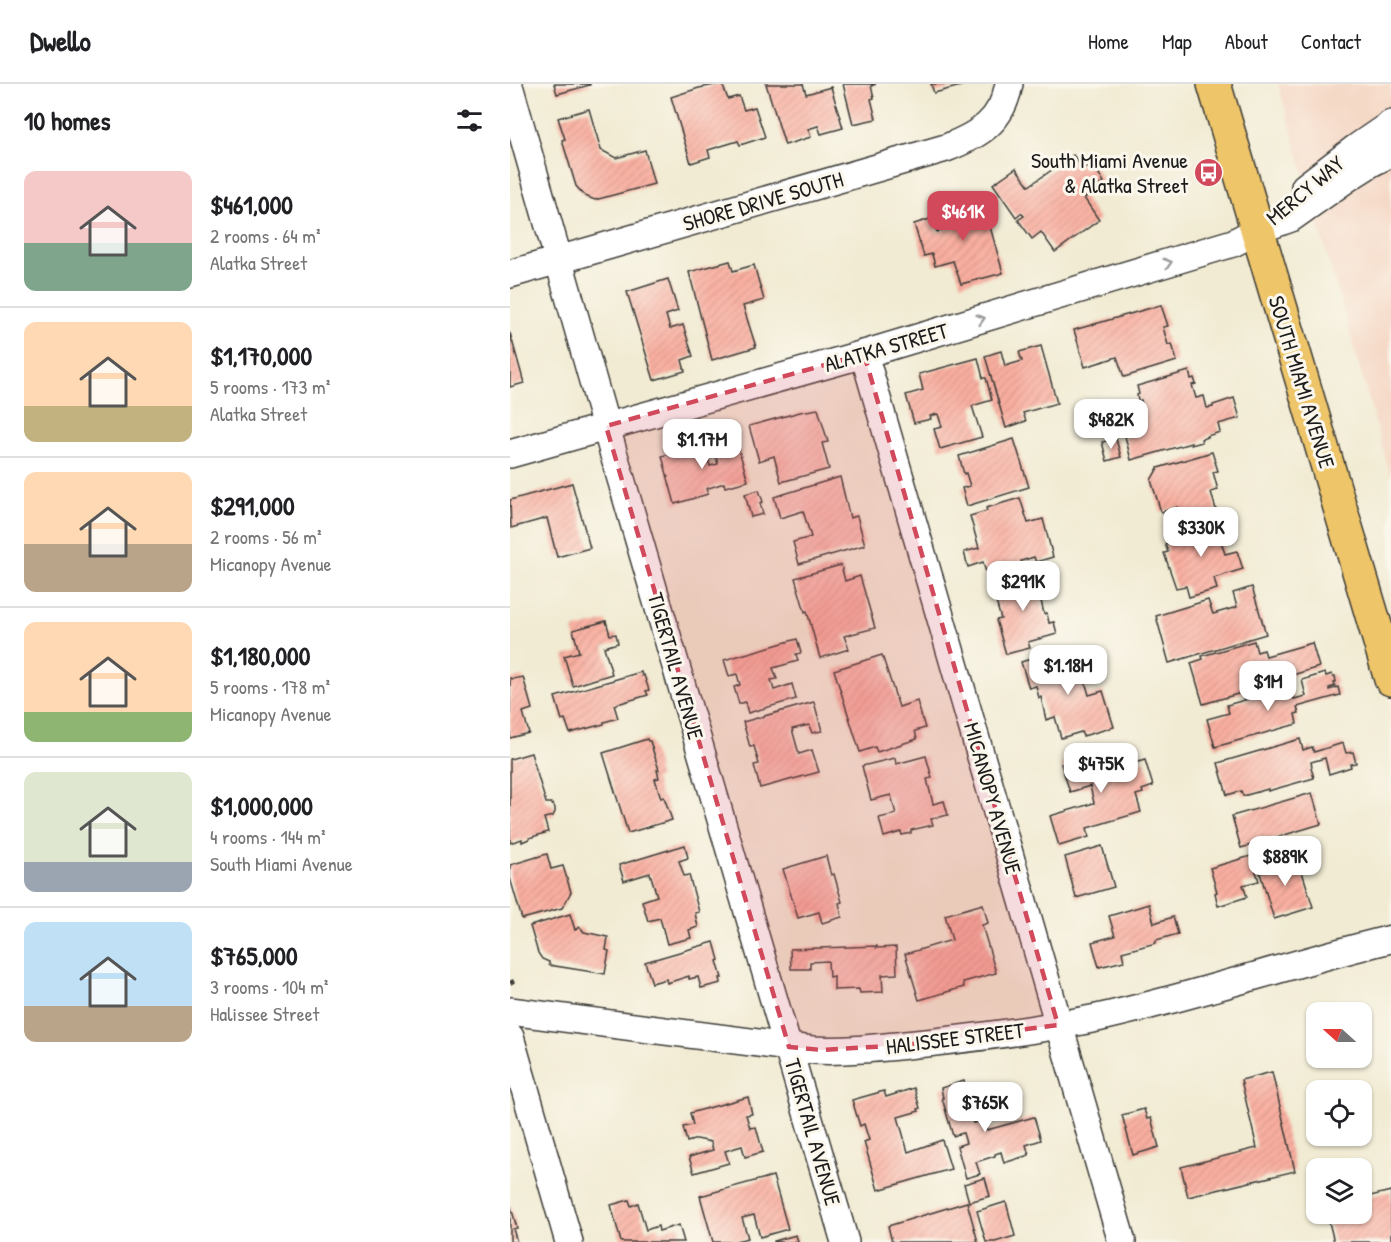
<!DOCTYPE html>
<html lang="en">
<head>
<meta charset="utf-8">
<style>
  body { margin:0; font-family:"Patrick Hand",sans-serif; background:#f2f2f2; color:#202124; height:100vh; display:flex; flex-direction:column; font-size:22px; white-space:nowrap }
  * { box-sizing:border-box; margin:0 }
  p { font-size:20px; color:#757577 }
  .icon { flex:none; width:33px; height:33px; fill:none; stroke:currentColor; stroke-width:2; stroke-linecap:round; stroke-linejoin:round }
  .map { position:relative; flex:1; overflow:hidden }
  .drawer { display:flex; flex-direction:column; background:#fff; width:510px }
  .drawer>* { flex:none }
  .needle { width:39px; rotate:291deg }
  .controls { position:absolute; left:796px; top:918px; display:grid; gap:12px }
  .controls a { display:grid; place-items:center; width:66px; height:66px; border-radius:12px; background:#fff; box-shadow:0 2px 4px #0004; font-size:30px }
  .price { position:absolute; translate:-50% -51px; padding:0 14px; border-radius:12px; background:#fff; color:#222; font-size:20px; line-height:39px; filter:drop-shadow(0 2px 3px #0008) }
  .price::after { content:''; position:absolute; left:50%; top:36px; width:18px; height:14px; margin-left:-9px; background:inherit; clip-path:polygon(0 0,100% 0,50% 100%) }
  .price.current { background:#d1495b; color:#fff }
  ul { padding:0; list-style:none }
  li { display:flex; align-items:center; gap:18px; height:150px; padding:0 24px }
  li+li { border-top:2px solid #e0e0e0 }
  li span { display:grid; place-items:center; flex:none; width:168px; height:120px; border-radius:12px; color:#555 }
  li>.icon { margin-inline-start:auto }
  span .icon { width:72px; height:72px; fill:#fffc; stroke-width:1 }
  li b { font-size:26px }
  h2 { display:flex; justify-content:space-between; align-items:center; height:72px; padding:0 24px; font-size:26px }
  header { display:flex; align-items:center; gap:36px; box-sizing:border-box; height:84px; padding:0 30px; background:#fff; border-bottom:2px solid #e0e0e0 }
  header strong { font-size:28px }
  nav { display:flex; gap:33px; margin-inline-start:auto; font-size:21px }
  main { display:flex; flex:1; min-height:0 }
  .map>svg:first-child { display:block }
  .built { fill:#f4d3c0 }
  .building { fill:url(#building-hatch) }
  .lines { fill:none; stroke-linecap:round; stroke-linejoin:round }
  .minor-casing { stroke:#3c3b37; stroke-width:30 }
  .major-casing { stroke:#3c3b37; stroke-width:36 }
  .path { stroke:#3c3b37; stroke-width:4; stroke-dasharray:4.5 4.5; stroke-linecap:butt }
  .minor { stroke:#fff; stroke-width:27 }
  .major { stroke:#eec569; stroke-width:33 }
  .oneway { stroke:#999 }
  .marked { fill:#d1495b; fill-opacity:0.2; stroke:#d1495b; stroke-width:4.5; stroke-dasharray:12 8; stroke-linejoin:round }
  .labels { text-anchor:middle; stroke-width:6; stroke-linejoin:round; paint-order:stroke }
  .poi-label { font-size:22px; fill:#1c1c1c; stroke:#fbf7ec; text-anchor:end }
  .street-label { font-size:22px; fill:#1c1c1c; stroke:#fbf7ec }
</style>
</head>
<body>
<header>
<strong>Dwello</strong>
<nav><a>Home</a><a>Map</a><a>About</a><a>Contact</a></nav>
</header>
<main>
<section class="drawer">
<h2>10 homes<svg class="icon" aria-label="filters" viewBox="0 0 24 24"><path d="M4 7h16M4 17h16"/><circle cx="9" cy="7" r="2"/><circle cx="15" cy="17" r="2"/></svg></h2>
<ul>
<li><span style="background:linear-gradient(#f6c9c9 60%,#7fa58c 0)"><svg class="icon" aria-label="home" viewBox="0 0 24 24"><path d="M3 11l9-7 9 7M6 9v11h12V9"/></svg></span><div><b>$461,000</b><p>2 rooms · 64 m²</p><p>Alatka Street</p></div></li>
<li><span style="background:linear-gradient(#ffd9b3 70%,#c2b280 0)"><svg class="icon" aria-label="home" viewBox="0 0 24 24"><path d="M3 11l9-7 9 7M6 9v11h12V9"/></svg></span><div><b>$1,170,000</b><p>5 rooms · 173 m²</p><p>Alatka Street</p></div></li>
<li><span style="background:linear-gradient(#ffd9b3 60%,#b9a48a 0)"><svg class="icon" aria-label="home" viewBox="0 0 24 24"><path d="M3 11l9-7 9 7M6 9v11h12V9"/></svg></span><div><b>$291,000</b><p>2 rooms · 56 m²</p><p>Micanopy Avenue</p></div></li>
<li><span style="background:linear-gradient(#ffd9b3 75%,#8fb573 0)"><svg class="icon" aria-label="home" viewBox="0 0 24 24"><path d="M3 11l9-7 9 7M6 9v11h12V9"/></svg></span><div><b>$1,180,000</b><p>5 rooms · 178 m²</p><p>Micanopy Avenue</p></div></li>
<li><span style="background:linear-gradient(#dfe7d0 75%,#9aa5b1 0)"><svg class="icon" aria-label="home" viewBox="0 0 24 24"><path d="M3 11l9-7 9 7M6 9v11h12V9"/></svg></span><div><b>$1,000,000</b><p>4 rooms · 144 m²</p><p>South Miami Avenue</p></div></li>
<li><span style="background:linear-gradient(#bfe0f5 70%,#b9a48a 0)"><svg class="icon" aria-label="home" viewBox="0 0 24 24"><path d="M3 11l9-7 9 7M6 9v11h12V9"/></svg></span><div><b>$765,000</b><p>3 rooms · 104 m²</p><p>Halissee Street</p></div></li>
</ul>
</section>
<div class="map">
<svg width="881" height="1158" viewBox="0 0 881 1158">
  <defs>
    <pattern id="building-hatch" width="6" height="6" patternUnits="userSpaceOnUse" patternTransform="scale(1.5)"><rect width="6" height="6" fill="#f9afa0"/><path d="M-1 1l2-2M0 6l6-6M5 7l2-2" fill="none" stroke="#d59689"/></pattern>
  </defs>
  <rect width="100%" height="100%" fill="#fbf7ec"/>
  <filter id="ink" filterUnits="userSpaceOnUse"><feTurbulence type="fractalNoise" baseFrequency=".0167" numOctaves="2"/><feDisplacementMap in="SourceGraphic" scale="12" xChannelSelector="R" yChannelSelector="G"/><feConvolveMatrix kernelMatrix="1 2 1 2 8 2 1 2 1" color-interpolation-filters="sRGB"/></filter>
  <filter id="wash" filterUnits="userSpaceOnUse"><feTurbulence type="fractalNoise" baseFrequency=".008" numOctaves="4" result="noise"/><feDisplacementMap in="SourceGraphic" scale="24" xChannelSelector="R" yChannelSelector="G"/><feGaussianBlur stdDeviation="1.35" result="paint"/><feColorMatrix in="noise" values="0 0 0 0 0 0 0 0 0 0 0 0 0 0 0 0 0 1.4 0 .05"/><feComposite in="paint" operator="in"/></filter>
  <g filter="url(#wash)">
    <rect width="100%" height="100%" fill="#f1ebd3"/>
    <polygon class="built" points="768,0 881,0 881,393"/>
    <g id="blocks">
      <g class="building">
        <polygon points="44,0 80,0 80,1 47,10"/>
        <polygon points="210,0 212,0 218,15 229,12 234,26 245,23 255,53 230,61 228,57 198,66 200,73 181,79 161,13 189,4"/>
        <polygon points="256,0 293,0 296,10 321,3 333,44 311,50 308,42 298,45 301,53 275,61"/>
        <polygon points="333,0 366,0 361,2 364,14 361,15 366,35 343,40"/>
        <polygon points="421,0 455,0 455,1 424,9"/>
        <polygon points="79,25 91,66 106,74 135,66 144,100 85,116 75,112 66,102 52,56 55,55 48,34"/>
        <polygon points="563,71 573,85 582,79 594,98 587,103 588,105 574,114 589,136 545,168 531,148 522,155 508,136 514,132 511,129 506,133 483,100 506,84 519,102"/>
        <polygon points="471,110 493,189 451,200 443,177 425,182 422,170 414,172 404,140 423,134 427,148 446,142 443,133 452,130 448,117"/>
        <polygon points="220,177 223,187 244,181 254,216 233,222 246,263 202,276 179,188"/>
        <polygon points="158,195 168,227 156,231 160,245 173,241 183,272 172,276 175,287 144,296 117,208"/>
        <polygon points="651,221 658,242 653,243 658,261 662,260 667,277 614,293 607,273 575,283 564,246"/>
        <polygon points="0,249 14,299 0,303"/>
        <polygon points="531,262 547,319 513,329 516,337 496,344 475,272 491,267 495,282 512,277 509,268"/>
        <polygon points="468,274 473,294 476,294 482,316 462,322 472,353 430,365 424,345 432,343 428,330 420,332 421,335 404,339 396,311 413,306 409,290"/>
        <polygon points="679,287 681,295 684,294 686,300 682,301 686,314 694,312 697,324 703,323 703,321 724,314 730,334 708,340 710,348 697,352 698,353 691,355 692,358 681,361 681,359 621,376 614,348 631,343 625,322 632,320 631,316 628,317 627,311 629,310 627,302"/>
        <polygon points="308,325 318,358 312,359 319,385 271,398 264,372 249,377 239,342 290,328"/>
        <polygon points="198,354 203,373 198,374 200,382 208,380 205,370 228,363 238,397 215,403 214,399 196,405 198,410 165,420 152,372 166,368 165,364"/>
        <polygon points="504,355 519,403 457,422 452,404 460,402 456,389 454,390 449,372"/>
        <polygon points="606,355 611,373 597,377 592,358"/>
        <polygon points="702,368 708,387 703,388 708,406 701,408 707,429 673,439 668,423 651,428 641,396 648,384"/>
        <polygon points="330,393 340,434 347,432 355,461 289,480 283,458 301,453 293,427 270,434 264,413"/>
        <polygon points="62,399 80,464 47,473 37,434 1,444 0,416"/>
        <polygon points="249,406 253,418 250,419 253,430 241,433 235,410"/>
        <polygon points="510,414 518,439 533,435 543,473 526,478 524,473 511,477 512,481 477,492 473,478 458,483 454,468 469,464 460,432 477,427 476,424"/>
        <polygon points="718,434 723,450 710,454 715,470 727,467 733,485 704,494 707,505 679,513 676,502 666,504 654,469 658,468 655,460 673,454 671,448"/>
        <polygon points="331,481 335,497 350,492 365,544 334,552 339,565 310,574 297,527 295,528 285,494"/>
        <polygon points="538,489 544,508 530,512 534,530 537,529 539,539 544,538 547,550 518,558 520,564 496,570 486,536 491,535 482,504"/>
        <polygon points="742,503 756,550 659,579 646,532 698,516 703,530 727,523 723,509"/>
        <polygon points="96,537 100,551 106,550 108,559 94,563 102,590 63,602 54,572 69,568 63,546"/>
        <polygon points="287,555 291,569 286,570 288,577 263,584 267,595 261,596 264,606 282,600 286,615 238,629 235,618 229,620 224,603 230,601 227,590 219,592 214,576"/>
        <polygon points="744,557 747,568 754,566 756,572 802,559 809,583 766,596 762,584 755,586 759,601 693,620 681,579 693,575 692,572"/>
        <polygon points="567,570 579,611 593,607 604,643 573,652 571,648 551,654 545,633 536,636 531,613 529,614 526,602 519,604 511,578 534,571 537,578"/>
        <polygon points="372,571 389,623 407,617 415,644 405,647 407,655 367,668 365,663 350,668 324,586"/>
        <polygon points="131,588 132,592 134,591 139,606 136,607 138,611 104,621 108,634 94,638 94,640 60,649 55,635 52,636 45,613"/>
        <polygon points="815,589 816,592 822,590 823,593 825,592 826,598 824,598 825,602 819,604 819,606 828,603 830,611 787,623 789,629 785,630 787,640 705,663 697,635 719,629 717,621 773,605 775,612 782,610 784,615 796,612 792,596"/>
        <polygon points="13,593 22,625 13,628 19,649 0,654 0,594 3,595"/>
        <polygon points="304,618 312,647 302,649 299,641 282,645 289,670 302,666 309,688 250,704 244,681 249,680 244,662 240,663 233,638"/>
        <polygon points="137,655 138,657 140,657 149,686 147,686 149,694 145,695 151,714 154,713 162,736 118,749 93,669"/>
        <polygon points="790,655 793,666 802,663 804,668 833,659 836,669 843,668 846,679 840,680 841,683 819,690 815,674 801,678 802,683 801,684 804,694 758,707 758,705 733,712 731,707 717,711 708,679"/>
        <polygon points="21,669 36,719 41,719 45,724 45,728 43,732 34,734 38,748 19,754 19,755 12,758 12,755 0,759 0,675"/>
        <polygon points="605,669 607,675 616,672 618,681 635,676 643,702 632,706 633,709 626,711 631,728 577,744 579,753 549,762 540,732 584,719 580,702 560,708 551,680 572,673 574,678"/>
        <polygon points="416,672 422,694 417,695 423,720 434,717 438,731 421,735 423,741 401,746 401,749 392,751 391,748 374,753 369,734 386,730 381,711 361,716 352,682 385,674 386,680"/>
        <polygon points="802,709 811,740 731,764 722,732"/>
        <polygon points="175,761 178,774 169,777 174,792 179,791 189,828 185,829 188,843 179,846 181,854 157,860 150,834 138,837 132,817 147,812 140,789 114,797 109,781"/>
        <polygon points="592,762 604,803 566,814 555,773"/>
        <polygon points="773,768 776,781 789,778 803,823 764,835 750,789 757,787 753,774"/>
        <polygon points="37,770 41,785 53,782 61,808 52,824 12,835 0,794 0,781"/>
        <polygon points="316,772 321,791 324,790 332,818 329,819 332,833 312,839 309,828 288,834 273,785"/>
        <polygon points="741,772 749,797 733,801 737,813 708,822 705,809 707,808 700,784"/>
        <polygon points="473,820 478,839 472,841 486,889 453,898 454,903 409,916 395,870 442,856 435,831"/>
        <polygon points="639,820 644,839 663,833 668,850 646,856 646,859 612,868 614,877 589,883 582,858 605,852 599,832"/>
        <polygon points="60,830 65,846 70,843 74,848 98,853 96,866 99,867 95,890 39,881 39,878 32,875 28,869 20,842"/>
        <polygon points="204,858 209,876 207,877 212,894 210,894 211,899 191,904 188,893 179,895 179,892 157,899 156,895 142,899 135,878"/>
        <polygon points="367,862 366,864 386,863 387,890 372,891 373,908 350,909 349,905 324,906 324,892 319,893 318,877 300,878 300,885 281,885 280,865"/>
        <polygon points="762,988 785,1087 678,1113 671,1083 747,1064 731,996"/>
        <polygon points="454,997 462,1025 459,1026 463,1039 474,1036 477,1046 524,1033 531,1056 516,1061 519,1071 494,1079 491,1068 485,1070 485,1072 466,1078 470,1090 456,1094 447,1062 456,1059 453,1049 443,1052 432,1014 433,1014 431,1004"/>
        <polygon points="404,1004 410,1024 408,1025 409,1027 388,1033 398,1068 432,1056 441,1085 368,1106 354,1058 359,1056 354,1040 350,1042 342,1016 374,1007 376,1013"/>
        <polygon points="238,1013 242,1030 236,1031 240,1044 246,1043 253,1068 235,1073 232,1062 215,1067 219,1079 184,1089 179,1073 203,1066 201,1058 187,1055 177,1058 173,1043 183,1041 180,1029"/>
        <polygon points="634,1025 637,1035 641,1034 649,1063 623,1071 612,1031"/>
        <polygon points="263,1092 278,1145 250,1153 244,1131 232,1134 238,1154 222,1158 203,1158 190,1112"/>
        <polygon points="475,1094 480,1112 459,1118 454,1100"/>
        <polygon points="881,1107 881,1158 824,1158 817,1130 852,1130 852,1114"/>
        <polygon points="119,1116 121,1122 128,1119 136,1146 148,1142 149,1147 169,1141 174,1158 111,1158 101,1121"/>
        <polygon points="457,1118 468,1158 382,1158 378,1142"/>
        <polygon points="496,1118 505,1152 485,1158 476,1158 467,1127"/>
        <polygon points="0,1120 7,1144 3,1145 7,1158 0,1158"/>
        <polygon points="286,1151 288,1158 264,1158 264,1157"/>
      </g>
    </g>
  </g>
  <g filter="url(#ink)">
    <use href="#blocks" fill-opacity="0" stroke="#3c3b37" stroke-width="1.5"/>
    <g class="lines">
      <defs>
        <g id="minor">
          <polyline points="0,5 104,371 335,1158"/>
          <polyline points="795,103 846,64 881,40"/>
          <path d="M0 190 436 64C469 51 492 38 499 0"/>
          <polyline points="354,270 612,1158"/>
          <polyline points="0,370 354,270 723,159 748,146 781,134 839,93 861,79 881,69"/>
          <path d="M0 927 302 966C342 968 385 962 425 958 479 952 533 945 587 934 686 912 782 879 881 855"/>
          <polyline points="0,953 59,1158"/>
        </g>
        <polyline id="major" points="704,0 881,595"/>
      </defs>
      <use href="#minor" class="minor-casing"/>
      <use href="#major" class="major-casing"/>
      <polyline class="path" points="0,899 5,896"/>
      <use href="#minor" class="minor"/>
      <use href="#major" class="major"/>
    </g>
    <defs><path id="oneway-chevron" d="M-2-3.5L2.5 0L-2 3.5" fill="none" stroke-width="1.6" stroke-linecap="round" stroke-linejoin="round" transform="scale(1.5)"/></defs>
    <g class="oneway">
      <use href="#oneway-chevron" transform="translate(658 179) rotate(-17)"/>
      <use href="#oneway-chevron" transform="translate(471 235) rotate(-17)"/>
    </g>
  </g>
  <path class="marked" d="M354 270 548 941 395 961 312 966 279 963 96 342Z"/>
  <defs>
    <symbol id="bus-disc" viewBox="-11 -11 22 22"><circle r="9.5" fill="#d1495b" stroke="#fbf7ec"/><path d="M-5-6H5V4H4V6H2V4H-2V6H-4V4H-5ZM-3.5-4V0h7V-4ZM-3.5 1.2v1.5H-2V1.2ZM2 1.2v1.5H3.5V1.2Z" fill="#fff"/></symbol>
  </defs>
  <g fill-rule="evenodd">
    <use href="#bus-disc" x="682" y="72" width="33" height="33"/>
  </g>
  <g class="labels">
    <g class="poi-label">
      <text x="678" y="84">South Miami Avenue<tspan x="678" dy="25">&amp; Alatka Street</tspan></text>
    </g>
    <g class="street-label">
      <text transform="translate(795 106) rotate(-40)" y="8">MERCY WAY</text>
      <text transform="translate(253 117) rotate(-16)" y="8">SHORE DRIVE SOUTH</text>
      <text transform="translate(376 263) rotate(-16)" y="8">ALATKA STREET</text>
      <text transform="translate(792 298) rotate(73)" y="8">SOUTH MIAMI AVENUE</text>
      <text transform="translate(166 582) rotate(74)" y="8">TIGERTAIL AVENUE</text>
      <text transform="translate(483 714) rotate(74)" y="8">MICANOPY AVENUE</text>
      <text transform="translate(445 954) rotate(-7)" y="8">HALISSEE STREET</text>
      <text transform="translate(303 1048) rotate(74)" y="8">TIGERTAIL AVENUE</text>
    </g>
  </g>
</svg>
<div class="controls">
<a><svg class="needle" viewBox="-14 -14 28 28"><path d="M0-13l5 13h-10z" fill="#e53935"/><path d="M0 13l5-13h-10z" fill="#757577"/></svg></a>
<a><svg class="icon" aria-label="locate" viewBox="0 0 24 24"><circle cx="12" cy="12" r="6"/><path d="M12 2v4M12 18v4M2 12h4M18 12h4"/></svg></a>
<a><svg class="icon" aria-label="layers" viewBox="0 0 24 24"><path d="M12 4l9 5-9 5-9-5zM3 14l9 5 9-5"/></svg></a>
</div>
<b class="price current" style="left:453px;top:158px">$461K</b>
<b class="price" style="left:601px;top:366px">$482K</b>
<b class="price" style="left:192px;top:386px">$1.17M</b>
<b class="price" style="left:691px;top:474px">$330K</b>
<b class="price" style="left:513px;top:528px">$291K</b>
<b class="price" style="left:558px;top:612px">$1.18M</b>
<b class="price" style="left:758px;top:628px">$1M</b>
<b class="price" style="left:591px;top:710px">$475K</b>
<b class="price" style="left:775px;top:803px">$889K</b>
<b class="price" style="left:475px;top:1049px">$765K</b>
</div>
</main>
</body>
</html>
